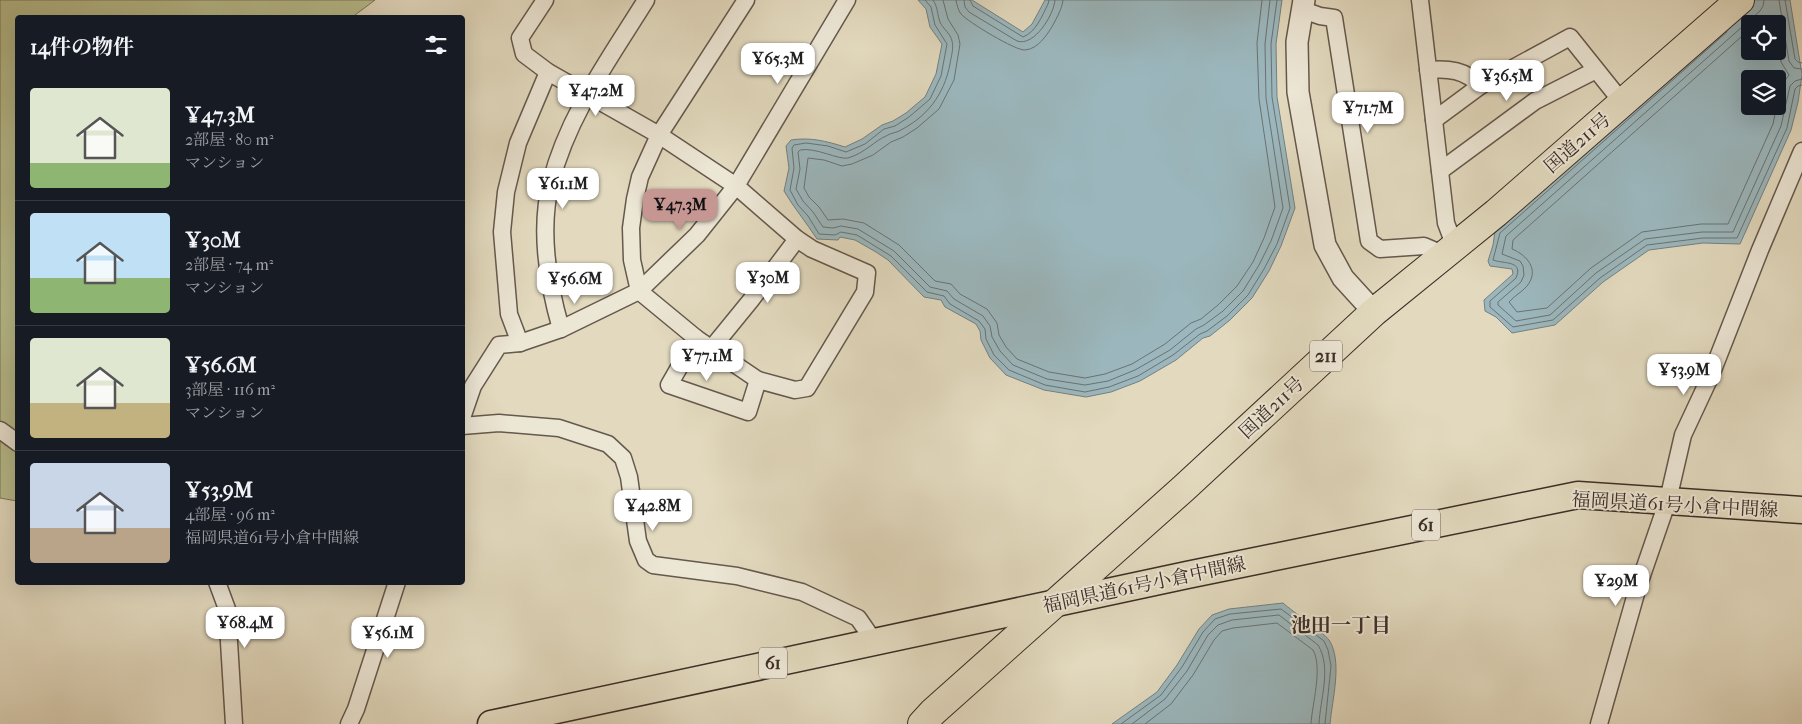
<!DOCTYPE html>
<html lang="ja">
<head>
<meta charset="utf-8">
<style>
  body { margin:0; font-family:"IM FELL French Canon","Noto Serif JP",serif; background:#20242c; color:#f1f3f6; height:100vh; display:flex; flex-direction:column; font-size:19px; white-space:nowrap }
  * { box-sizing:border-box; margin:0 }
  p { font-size:16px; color:#9ea1a6 }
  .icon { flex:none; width:28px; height:28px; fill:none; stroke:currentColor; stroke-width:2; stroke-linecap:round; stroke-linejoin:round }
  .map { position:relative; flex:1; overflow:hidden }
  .panel { position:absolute; left:15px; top:15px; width:450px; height:570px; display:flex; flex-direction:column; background:#171b24; border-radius:5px; box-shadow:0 5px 20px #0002 }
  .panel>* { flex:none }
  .buttons { position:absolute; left:1741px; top:15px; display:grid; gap:10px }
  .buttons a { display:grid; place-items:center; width:45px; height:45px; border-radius:5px; background:#171b24; box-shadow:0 5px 20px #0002; font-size:25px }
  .price { position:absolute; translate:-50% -42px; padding:0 11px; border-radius:10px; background:#fff; color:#222; font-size:16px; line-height:32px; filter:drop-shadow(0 1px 2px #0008) }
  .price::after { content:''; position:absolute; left:50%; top:30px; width:15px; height:11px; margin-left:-8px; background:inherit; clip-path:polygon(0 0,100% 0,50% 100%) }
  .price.active { background:#c59692; color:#111 }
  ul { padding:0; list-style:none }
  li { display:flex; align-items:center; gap:15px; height:125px; padding:0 15px }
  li+li { border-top:1px solid #363941 }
  li span { display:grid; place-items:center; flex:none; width:140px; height:100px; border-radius:5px; color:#555 }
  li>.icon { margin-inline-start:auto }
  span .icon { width:60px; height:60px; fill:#fffc; stroke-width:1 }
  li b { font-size:21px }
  h2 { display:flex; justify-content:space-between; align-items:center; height:60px; padding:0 15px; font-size:21px }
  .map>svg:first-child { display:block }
  .green { fill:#b9be8e; stroke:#7a765a }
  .water { fill:#9bb7bd; stroke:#758081; fill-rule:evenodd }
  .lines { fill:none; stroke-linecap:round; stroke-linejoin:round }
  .shore { stroke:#6b7272; stroke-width:1 }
  .minor-casing { stroke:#65584d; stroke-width:19 }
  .tertiary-casing { stroke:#65584d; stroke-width:24 }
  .primary-casing { stroke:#3b2d27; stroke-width:29 }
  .trunk-casing { stroke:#3b2d27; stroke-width:30 }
  .minor { stroke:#ece6d5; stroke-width:16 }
  .tertiary { stroke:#ece6d5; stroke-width:21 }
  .primary { stroke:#e2d9be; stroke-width:26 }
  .trunk { stroke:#e2d9be; stroke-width:28 }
  .labels { text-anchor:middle; stroke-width:4; stroke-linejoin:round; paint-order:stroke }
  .shield { fill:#ece6d5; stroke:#70645b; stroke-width:1 }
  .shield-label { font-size:18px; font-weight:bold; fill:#3b2d27 }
  .street-label { font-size:19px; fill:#3b2d27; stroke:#ece6d5 }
  .neighbourhood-label { font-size:20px; font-weight:bold; fill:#3b2d27; stroke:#ece6d5 }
</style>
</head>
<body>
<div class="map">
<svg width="1802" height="724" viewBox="0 0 1802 724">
  <rect width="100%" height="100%" fill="#e2d9be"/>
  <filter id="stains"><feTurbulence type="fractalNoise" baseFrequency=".004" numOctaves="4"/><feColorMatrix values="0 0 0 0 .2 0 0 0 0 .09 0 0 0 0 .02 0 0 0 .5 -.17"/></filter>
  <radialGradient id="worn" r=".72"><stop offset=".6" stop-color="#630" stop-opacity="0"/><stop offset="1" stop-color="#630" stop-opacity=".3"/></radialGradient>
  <polygon class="green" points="0,0 375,0 351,18 18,18 17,501 0,498"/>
  <g class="water">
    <path d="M918 0H972L1023 32 1032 24 1045 0H1282L1276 44 1277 97 1295 208 1281 246 1269 271 1252 298 1230 320 1210 336 1203 338 1176 360 1140 381 1111 392 1086 397 1044 390 1006 375 990 358 981 340 980 331 976 324 945 307 941 300 924 297 888 260 876 252 855 240 840 237 838 240 817 239C806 222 794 208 784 191L789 168 786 146 791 140C810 137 826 141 845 147L862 139 882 125 893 121 906 113 925 97 936 74 942 44 930 27 926 9Z"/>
    <path d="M1755 0H1790L1802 75 1798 102 1791 130 1740 244 1703 243 1649 250 1603 282 1555 325 1512 333 1496 317 1485 311 1484 300 1513 274 1512 269 1490 266 1488 261 1493 245 1495 231ZM1750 24H1778V51H1750ZM1750 79H1778V106H1750Z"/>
    <path d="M1283 603C1293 612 1322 631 1329 640 1343 661 1332 700 1330 724H1112L1157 692 1177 665 1199 629 1212 615 1229 609Z"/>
  </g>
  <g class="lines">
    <g class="shore">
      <polyline points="925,0 931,7 935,25 947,44 941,76 930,99 909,117 895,126 884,129 865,144 846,152 828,146 806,143 794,145 792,148 794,168 790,190 798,205 808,216 819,234 835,235 841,232 857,235 891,256 927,292 944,296 950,304 979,321 985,329 986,339 994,355 1009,370 1045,385 1085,392 1109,387 1138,376 1173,355 1200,334 1207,331 1227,316 1248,295 1264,269 1277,244 1290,208 1272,97 1271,44 1277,0"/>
      <path d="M933 0C938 7 937 14 940 22 943 29 951 34 952 41 954 48 951 57 950 64 944 95 927 117 899 131 895 133 891 133 888 135 874 141 865 153 848 158 838 160 816 147 800 150L798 152 800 169 796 189 803 201 813 212 823 227 833 228 841 226 858 229 894 251 930 287 947 291 954 299 983 316 990 326 992 337 1000 351 1013 365 1047 379 1085 385 1108 381 1135 370 1170 350 1196 329 1204 325 1223 311 1243 291 1259 265 1271 241 1283 208 1266 98 1265 44 1270 0"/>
      <polyline points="943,0 948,19 958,35 960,44 954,80 939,109 917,128 903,137 891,142 873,155 852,164 842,166 824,160 808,158 804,188 809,197 819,207 828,220 843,219 864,223 899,245 935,281 951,284 960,294 987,309 997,323 999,335 1006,347 1017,359 1049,372 1085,378 1105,374 1132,364 1165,344 1191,323 1201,319 1218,305 1237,286 1253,262 1264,238 1275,207 1259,99 1257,43 1262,0"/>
      <path d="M956 0C957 5 958 10 961 14 968 22 1016 51 1025 50 1038 49 1047 35 1053 25 1057 17 1062 9 1063 0"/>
      <path d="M964 0 965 7 969 12 1017 41C1034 47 1054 15 1055 0"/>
      <path d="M970 0 973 6 1023 37C1036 32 1042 16 1048 4L1049 0"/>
      <polyline points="1764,0 1763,6 1760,11 1506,236 1502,254 1520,261 1523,266 1524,275 1521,282 1498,302 1498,305 1516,321 1550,315 1596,273 1645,239 1702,232 1733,232 1781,126 1790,86 1795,81 1802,79"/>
      <polyline points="1779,0 1789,61 1794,68 1802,69"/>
      <polyline points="1785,0 1795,59 1798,62 1802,63"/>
      <path d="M1750 29 1513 240 1512 249C1527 255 1540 270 1527 286 1522 292 1514 296 1509 302L1517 312 1547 308 1591 268 1642 232 1701 224H1728L1773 124 1781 86 1789 75 1781 62 1778 36"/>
      <path d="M1727 32 1500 233 1493 260C1503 264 1524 260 1516 278L1490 301V307L1513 327 1553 320 1600 278 1647 245 1703 238H1737L1787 128 1795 89 1798 86 1802 85"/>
      <polyline points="1121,724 1161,695 1182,667 1203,632 1215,619 1230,614 1281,609 1324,641 1328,650 1331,666 1325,724"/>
      <path d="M1132 724 1165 699 1187 671 1208 635 1218 625 1232 620 1279 615 1318 645C1332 668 1320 699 1319 724"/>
      <path d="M1145 724 1171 704 1193 675 1214 640 1222 631 1233 628 1277 623 1313 650C1323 668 1312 704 1311 724"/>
    </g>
    <defs>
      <g id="minor">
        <polyline points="545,0 520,38 524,54 548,72 659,135 736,186 797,239 812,249 867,273 865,292 807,388 795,390 758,380 696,338 639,291 632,260 631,228 635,199 640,177 659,135 746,0"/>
        <polyline points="1420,0 1446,223 1455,247"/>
        <polyline points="1303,10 1320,16 1334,18 1369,241 1380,249 1424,246 1445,255"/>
        <path d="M1428 70C1448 68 1466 70 1480 86"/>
        <polyline points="1434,120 1480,86 1570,37 1622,102"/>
        <polyline points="1440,171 1535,101 1596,70"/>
        <path d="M561 329C548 284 539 229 551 182 568 115 610 58 646 0"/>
        <polyline points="696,338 669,385 748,412 758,380"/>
        <polyline points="520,343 509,314 502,232 506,192 518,143 548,72"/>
        <polyline points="711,349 751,300 797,239"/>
        <polyline points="462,418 473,386 499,345 520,343 561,329 639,291 697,235 736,186 847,0"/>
        <polyline points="462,426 499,423 559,428 608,444 623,458 629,477 638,541 646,560 653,565 737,576 802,592 858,618 874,641"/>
        <polyline points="0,430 18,443"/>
        <polyline points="217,582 227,609 234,724"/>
        <polyline points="349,724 356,709 397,582"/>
        <polyline points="1599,724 1637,590 1668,500 1683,435 1711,375 1760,250 1802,151"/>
      </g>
      <polyline id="tertiary" points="1304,0 1297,42 1298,92 1325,245 1343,278 1374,312"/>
      <polyline id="primary" points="491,724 1187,575 1578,495 1802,510"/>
      <polyline id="trunk" points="922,724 933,712 1184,488 1374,312 1496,213 1740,0"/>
    </defs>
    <use href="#minor" class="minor-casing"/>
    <use href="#tertiary" class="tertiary-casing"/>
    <use href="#primary" class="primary-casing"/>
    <use href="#trunk" class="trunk-casing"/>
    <use href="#minor" class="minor"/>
    <use href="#tertiary" class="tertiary"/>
    <use href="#primary" class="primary"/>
    <use href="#trunk" class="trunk"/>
  </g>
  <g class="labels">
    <g class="shield">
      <rect x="1310" y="340.5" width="32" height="31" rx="4"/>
      <rect x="1412" y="509.5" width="28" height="31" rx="4"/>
      <rect x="759" y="647.5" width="28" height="31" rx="4"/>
    </g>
    <g class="shield-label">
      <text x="1326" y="362">211</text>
      <text x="1426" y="531">61</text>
      <text x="773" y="669">61</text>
    </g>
    <g class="street-label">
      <text transform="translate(1577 142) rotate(-41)" y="7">国道211号</text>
      <text transform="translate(1271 407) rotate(-43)" y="7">国道211号</text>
      <text transform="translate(1675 504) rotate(3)" y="7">福岡県道61号小倉中間線</text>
      <text transform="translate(1144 584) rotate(-12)" y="7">福岡県道61号小倉中間線</text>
    </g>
    <g class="neighbourhood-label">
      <text x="1341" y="632">池田一丁目</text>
    </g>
  </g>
  <rect width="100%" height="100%" filter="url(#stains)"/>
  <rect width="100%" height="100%" fill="url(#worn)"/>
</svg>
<div class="buttons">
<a><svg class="icon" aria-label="locate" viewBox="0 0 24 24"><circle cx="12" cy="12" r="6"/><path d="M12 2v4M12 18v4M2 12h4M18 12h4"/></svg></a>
<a><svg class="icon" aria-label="layers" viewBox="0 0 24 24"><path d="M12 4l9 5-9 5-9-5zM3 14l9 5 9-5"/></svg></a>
</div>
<b class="price" style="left:778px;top:85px">¥65.3M</b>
<b class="price" style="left:1507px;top:102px">¥36.5M</b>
<b class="price" style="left:596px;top:117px">¥47.2M</b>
<b class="price" style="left:1368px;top:134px">¥71.7M</b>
<b class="price" style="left:563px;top:210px">¥61.1M</b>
<b class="price active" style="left:680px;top:231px">¥47.3M</b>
<b class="price" style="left:768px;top:304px">¥30M</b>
<b class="price" style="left:575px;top:305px">¥56.6M</b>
<b class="price" style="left:707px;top:382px">¥77.1M</b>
<b class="price" style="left:1684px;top:396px">¥53.9M</b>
<b class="price" style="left:653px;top:532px">¥42.8M</b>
<b class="price" style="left:1616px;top:607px">¥29M</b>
<b class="price" style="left:245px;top:649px">¥68.4M</b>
<b class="price" style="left:388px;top:659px">¥56.1M</b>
<section class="panel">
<h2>14件の物件<svg class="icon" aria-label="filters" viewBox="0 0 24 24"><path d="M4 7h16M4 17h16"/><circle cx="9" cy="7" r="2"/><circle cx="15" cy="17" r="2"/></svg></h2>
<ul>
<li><span style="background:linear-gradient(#dfe7d0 75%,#8fb573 0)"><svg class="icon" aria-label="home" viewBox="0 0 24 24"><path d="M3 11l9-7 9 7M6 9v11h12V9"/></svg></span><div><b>¥47.3M</b><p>2部屋 · 80 m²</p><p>マンション</p></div></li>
<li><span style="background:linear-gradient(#bfe0f5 65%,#8fb573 0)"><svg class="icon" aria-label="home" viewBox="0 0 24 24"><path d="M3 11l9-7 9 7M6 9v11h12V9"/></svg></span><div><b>¥30M</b><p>2部屋 · 74 m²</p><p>マンション</p></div></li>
<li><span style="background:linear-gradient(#dfe7d0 65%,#c2b280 0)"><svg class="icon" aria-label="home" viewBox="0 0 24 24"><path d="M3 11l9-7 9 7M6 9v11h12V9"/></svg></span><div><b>¥56.6M</b><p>3部屋 · 116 m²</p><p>マンション</p></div></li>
<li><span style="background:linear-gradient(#c9d6e8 65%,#b9a48a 0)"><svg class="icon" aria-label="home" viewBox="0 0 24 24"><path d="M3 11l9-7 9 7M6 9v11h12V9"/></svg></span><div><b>¥53.9M</b><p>4部屋 · 96 m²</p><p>福岡県道61号小倉中間線</p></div></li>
</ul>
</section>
</div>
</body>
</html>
